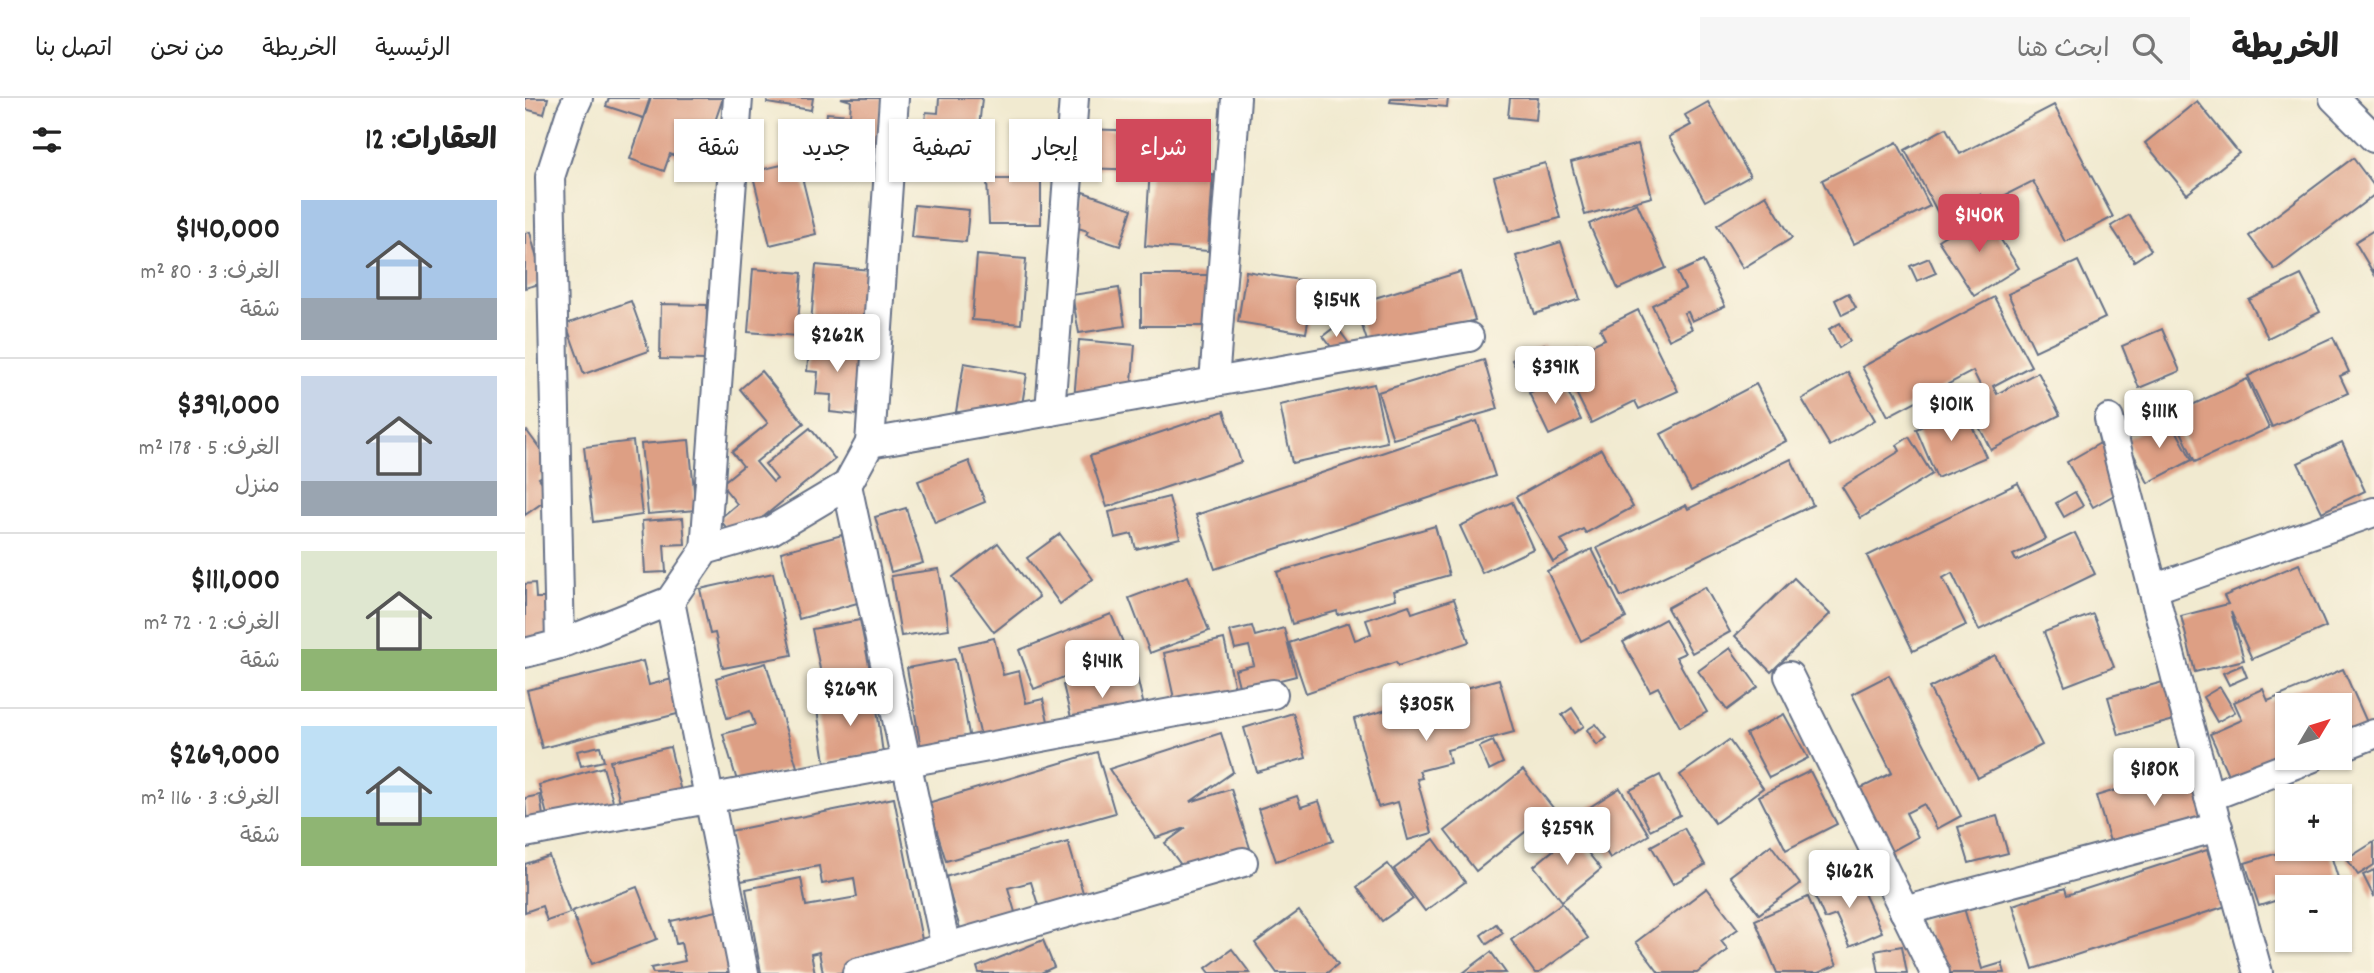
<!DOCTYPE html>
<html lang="ar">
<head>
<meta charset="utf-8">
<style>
  body { margin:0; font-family:Dekko,"Playpen Sans Arabic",sans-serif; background:#f6f6f6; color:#222; direction:rtl; height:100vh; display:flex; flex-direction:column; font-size:26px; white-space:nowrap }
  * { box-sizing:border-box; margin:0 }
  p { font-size:23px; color:#767676 }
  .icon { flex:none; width:38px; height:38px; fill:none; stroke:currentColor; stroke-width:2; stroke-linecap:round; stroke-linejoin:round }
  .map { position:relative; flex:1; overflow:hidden; direction:ltr }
  .details { display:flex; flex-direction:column; background:#fff; width:525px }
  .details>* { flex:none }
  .guide { position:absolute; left:21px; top:21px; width:665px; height:63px; direction:rtl; display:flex; gap:14px }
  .needle { width:46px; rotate:52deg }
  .controls { position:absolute; left:1750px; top:595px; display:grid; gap:14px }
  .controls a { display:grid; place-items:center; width:77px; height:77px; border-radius:0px; background:#fff; box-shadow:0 2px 5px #0004; font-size:35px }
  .price { position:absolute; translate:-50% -60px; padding:0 16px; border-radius:7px; background:#fff; color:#222; font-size:23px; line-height:46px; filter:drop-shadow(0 2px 4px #0008) }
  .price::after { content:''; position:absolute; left:50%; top:42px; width:21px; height:16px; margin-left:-10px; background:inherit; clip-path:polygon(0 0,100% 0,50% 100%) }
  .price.active { background:#d1495b; color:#fff }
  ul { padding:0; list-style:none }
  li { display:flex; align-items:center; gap:21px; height:175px; padding:0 28px }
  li+li { border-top:2px solid #e0e0e0 }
  li span { display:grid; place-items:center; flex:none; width:196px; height:140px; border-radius:0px; color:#555 }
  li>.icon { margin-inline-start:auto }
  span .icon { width:84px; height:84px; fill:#fffc; stroke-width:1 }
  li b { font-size:30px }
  h2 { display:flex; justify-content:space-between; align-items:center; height:84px; padding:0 28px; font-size:30px }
  .pill { padding:0 24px; border-radius:0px; background:#fff; box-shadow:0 2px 5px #0004; font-size:24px; line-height:63px }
  .pill.active { background:#d1495b; color:#fff }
  header { display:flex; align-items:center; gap:42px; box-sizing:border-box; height:98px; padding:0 35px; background:#fff; border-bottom:2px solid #e0e0e0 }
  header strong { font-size:33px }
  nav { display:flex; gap:38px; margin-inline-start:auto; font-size:24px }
  .search { width:490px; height:63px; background:#f6f6f6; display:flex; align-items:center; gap:18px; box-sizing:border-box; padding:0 24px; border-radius:0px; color:#767676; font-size:26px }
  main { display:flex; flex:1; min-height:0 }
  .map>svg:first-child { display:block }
  .building { fill:#dd9f84 }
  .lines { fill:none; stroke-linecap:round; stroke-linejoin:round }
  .street-casing { stroke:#667086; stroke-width:32 }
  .street { stroke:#fff; stroke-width:28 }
</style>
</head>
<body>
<header>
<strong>الخريطة</strong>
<div class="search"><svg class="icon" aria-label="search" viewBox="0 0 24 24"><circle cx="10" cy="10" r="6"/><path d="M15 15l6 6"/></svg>ابحث هنا</div>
<nav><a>الرئيسية</a><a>الخريطة</a><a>من نحن</a><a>اتصل بنا</a></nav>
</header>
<main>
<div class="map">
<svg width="1849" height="875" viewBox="0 0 1849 875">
  <rect width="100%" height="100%" fill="#fcf5e5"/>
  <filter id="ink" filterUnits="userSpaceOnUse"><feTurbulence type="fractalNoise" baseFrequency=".0143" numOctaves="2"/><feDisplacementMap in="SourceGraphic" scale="14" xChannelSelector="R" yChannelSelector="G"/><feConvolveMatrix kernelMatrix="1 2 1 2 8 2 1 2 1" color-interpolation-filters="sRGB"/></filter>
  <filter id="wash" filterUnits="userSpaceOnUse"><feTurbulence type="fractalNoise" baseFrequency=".00686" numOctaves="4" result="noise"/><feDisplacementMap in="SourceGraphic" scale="28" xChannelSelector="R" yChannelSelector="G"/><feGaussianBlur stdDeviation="1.57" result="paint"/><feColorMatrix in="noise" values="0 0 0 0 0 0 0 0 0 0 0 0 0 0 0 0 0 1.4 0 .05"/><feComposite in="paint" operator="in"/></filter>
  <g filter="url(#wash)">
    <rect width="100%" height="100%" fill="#f1ead0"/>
    <g id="blocks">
      <g class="building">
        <polygon points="0,0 23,0 19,16 0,11"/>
        <polygon points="84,0 125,0 118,20 81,8"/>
        <polygon points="126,0 198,0 175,67 145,56 139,73 105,61"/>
        <polygon points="243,0 288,0 286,12 242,5"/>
        <polygon points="316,0 358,0 351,66 297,60 302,15 325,17 326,3"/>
        <polygon points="414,0 457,0 450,70 396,65 401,14 413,15"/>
        <polygon points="866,0 923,0 922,9 865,4"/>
        <polygon points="985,0 1013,0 1011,22 983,19"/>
        <polygon points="1672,3 1714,55 1662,96 1620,45"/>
        <polygon points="1183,4 1225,78 1180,103 1144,39 1166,27 1160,17"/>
        <polygon points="1529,7 1588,119 1540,144 1508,83 1461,107 1455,96 1414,117 1380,52 1421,30 1435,56"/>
        <polygon points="558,31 620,33 619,72 557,70"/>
        <polygon points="1372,44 1405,108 1329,146 1297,82"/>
        <polygon points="1113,46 1127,99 1060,117 1046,64"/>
        <polygon points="1828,60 1849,88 1849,97 1750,172 1724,138"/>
        <polygon points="273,63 291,136 245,147 227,74"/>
        <polygon points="1020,65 1035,120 984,134 969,79"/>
        <polygon points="625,71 688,76 683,153 620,148"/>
        <polygon points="462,81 516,81 516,126 464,126"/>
        <polygon points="558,94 607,111 595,148 561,137 563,133 547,128"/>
        <polygon points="1241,97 1267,140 1218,170 1192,127"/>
        <polygon points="1112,105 1141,170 1093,191 1064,126"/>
        <polygon points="389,107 444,112 441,144 386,139"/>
        <polygon points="1458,114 1494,170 1449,198 1413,142"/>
        <polygon points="1604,117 1626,152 1609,163 1586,128"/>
        <polygon points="1849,132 1849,176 1830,144"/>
        <polygon points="5,134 18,185 0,190 0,135"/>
        <polygon points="1036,144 1055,201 1010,216 991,158"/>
        <polygon points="452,157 501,161 496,226 447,222"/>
        <polygon points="1404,160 1411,175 1392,183 1385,168"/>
        <polygon points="1178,163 1200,208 1167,223 1163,214 1159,215 1167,231 1144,242 1127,207 1160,191 1152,175"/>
        <polygon points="1553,163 1580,220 1510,253 1483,196"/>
        <polygon points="291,167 346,172 340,241 285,237"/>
        <polygon points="228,171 277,175 272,238 223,234"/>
        <polygon points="721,173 804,187 801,203 787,201 781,235 713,224"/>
        <polygon points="935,174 950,222 846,255 830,206"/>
        <rect x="616" y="177" width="67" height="51"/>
        <polygon points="1776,177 1795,214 1743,240 1724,202"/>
        <polygon points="594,190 600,228 554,235 547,197"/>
        <polygon points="1323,195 1331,210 1317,217 1310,202"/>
        <polygon points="1469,199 1506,268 1468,288 1472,296 1513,274 1535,317 1466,352 1440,302 1458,293 1448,273 1363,318 1337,269"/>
        <polygon points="106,203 124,253 59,276 41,226"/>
        <polygon points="136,206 182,207 181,262 135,261"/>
        <polygon points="1113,212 1153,293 1114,311 1110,303 1066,325 1032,256 1051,247 1054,253 1080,241 1075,231"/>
        <polygon points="1315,225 1325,243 1314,250 1304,231"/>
        <polygon points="811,228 823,244 810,254 798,238"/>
        <polygon points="1637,231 1655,273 1614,290 1597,248"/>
        <polygon points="1808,239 1824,274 1815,278 1823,295 1747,329 1723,278"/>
        <polygon points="554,242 610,247 605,307 549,302"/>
        <polygon points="285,243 338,248 332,317 305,314 306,297 291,296 293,274 282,273"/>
        <polygon points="1019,246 1030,267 997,283 987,262"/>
        <polygon points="959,262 973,311 868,341 853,294"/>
        <polygon points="439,265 502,276 494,325 431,314"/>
        <polygon points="236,273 279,325 231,364 248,384 252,381 240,366 285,330 310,361 211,441 194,421 212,406 196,386 218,368 207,354 243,325 215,291"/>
        <polygon points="1323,274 1350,322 1305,348 1277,301"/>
        <polygon points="1036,279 1056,322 1024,337 1004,295"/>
        <polygon points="1722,281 1744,330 1670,364 1648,316"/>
        <polygon points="849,286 862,344 767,365 755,307"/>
        <polygon points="1231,286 1261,343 1166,393 1136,336"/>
        <polygon points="1439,310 1461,359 1412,380 1391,331"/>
        <polygon points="699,313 716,364 582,409 565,358"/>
        <polygon points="1644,319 1667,362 1623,385 1601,341"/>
        <polygon points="952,323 970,378 690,471 671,417"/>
        <polygon points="2,333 29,370 14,380 27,398 0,417 0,334"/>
        <polygon points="1384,339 1407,376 1336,420 1317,389 1375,353 1372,347"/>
        <polygon points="164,342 171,412 123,416 116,346"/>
        <polygon points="108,343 117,417 68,424 59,349"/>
        <polygon points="1577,344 1603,389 1568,409 1542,364"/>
        <polygon points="1817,344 1840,393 1797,414 1773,365"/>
        <polygon points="1076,351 1108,409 1061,435 1058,431 1036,442 1044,455 1028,464 991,399"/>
        <polygon points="1266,361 1288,407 1096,499 1072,450 1161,407 1163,411"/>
        <polygon points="444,363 460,404 410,425 393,383"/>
        <polygon points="1493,385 1521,441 1488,457 1491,463 1550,435 1570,476 1454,532 1427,475 1418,480 1441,527 1388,553 1342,458"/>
        <polygon points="1550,394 1558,408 1539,419 1531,405"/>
        <polygon points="644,399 655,440 611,451 607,436 590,440 584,414"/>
        <polygon points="987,404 1008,451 957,475 935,428"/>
        <polygon points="381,410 398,465 366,474 350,419"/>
        <polygon points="158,420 160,446 139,447 141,474 120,475 117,423"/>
        <polygon points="910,428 924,477 869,493 871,501 813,517 812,513 767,526 752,474"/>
        <polygon points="535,436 568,481 535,506 502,460"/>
        <polygon points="317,437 336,504 274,521 256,454"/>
        <polygon points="473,445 514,499 469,534 428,479"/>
        <polygon points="1067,451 1101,520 1056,543 1022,473"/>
        <polygon points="1774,466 1801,529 1727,561 1706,514 1719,562 1670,574 1656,518 1703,506 1699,498"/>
        <polygon points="414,471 424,531 376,538 366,478"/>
        <polygon points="248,475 267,557 198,570 190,535 185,536 175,491"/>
        <polygon points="663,478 684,533 625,555 604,500"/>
        <polygon points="1269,480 1305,516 1246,574 1210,538"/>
        <polygon points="10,485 11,500 26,500 27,540 0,541 0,486"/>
        <polygon points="1180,489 1205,534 1167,555 1142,510"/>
        <polygon points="929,501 944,544 873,568 871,564 781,595 764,545 824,525 830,542 846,536 841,522 884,507 887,515"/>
        <polygon points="586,516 602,554 509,591 494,552"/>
        <polygon points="1568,516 1589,569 1540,588 1519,534"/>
        <polygon points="1140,521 1160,555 1151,559 1182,614 1155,629 1133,589 1125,593 1098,544"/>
        <polygon points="335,522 346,577 298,586 287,531"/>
        <polygon points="727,528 730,538 759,530 771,578 715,592 710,572 729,567 724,548 710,551 705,533"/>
        <polygon points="469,540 478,577 494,573 501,605 518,601 525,632 458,647 434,548"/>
        <polygon points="699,541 712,600 652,614 639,555"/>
        <polygon points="1205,550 1233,589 1202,612 1173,573"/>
        <polygon points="1470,557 1517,647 1453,680 1404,590"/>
        <polygon points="430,561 446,647 397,656 382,570"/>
        <polygon points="118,563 124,587 155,579 164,613 17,650 2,592"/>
        <polygon points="241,565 272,669 213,686 198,636 230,627 225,613 202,620 191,580"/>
        <polygon points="1717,567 1722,579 1704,587 1698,575"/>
        <polygon points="610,571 619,608 551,640 538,587"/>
        <polygon points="1818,571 1845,631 1815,644 1815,607 1762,607 1762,660 1709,690 1685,636 1717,622 1709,604 1738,591 1743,603"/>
        <polygon points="1364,577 1436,718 1412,731 1399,706 1381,715 1393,739 1356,759 1324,696 1367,675 1327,596"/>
        <polygon points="974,581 989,634 922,652 925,665 894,673 897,680 892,681 907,735 883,742 873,704 853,709 829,621"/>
        <polygon points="1649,581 1660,619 1594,637 1583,599"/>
        <polygon points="1695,589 1710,614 1692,624 1678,599"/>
        <polygon points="350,596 358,656 300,664 291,605"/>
        <polygon points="1047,610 1059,628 1049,635 1037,617"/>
        <polygon points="768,615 781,660 732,674 719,630"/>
        <polygon points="1259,616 1283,660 1244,680 1221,636"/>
        <polygon points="1071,626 1082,640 1072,647 1062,632"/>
        <polygon points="696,635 708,674 665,704 706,691 725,750 659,771 640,745 661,730 631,740 584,671"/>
        <polygon points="1204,642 1238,690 1190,725 1155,677"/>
        <polygon points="968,643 978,665 964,672 954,649"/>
        <polygon points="75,648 79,663 56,668 52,653"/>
        <polygon points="145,649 156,694 96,708 85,663"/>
        <polygon points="572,654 590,715 421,763 403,705"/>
        <polygon points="1671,668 1687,723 1588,753 1571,698"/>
        <polygon points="78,669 90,710 25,728 14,687"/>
        <polygon points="998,672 1029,711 951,773 920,733"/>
        <polygon points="1285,673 1312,726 1261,752 1234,698"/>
        <polygon points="1135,677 1155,717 1125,732 1105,692"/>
        <polygon points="1095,690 1124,737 1085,760 1057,714"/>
        <polygon points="15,697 19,725 2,728 0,700"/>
        <polygon points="772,698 776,709 794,703 808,743 751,763 733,711"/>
        <polygon points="369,700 398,847 349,868 314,875 298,875 294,854 286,856 290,875 236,875 221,791 276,780 281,808 332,799 329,780 297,786 294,768 216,783 205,733"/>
        <polygon points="1472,718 1483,755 1444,765 1433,729"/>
        <polygon points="1159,730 1180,767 1148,786 1126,748"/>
        <polygon points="1048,736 1076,771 1037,803 1009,768"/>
        <polygon points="909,741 940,784 900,813 869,771"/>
        <polygon points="543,744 562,808 517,820 506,784 483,790 494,828 439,844 420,779"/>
        <polygon points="1849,744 1849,767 1833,777 1822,761"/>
        <polygon points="1246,747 1275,786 1234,816 1205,778"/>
        <polygon points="1766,751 1804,751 1814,783 1795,789 1762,789 1762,799 1734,808 1720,765"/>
        <polygon points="1682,752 1701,808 1508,871 1488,807 1540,790 1542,797"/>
        <polygon points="24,758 45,815 22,823 17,808 0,814 0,766"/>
        <polygon points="863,766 888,801 857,823 832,789"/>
        <polygon points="1849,772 1849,799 1838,777"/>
        <polygon points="1331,778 1357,834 1325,848 1311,817 1300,821 1289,796"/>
        <polygon points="112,789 132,841 67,866 47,813"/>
        <polygon points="1182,790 1213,831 1196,843 1203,852 1172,875 1134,875 1111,844"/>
        <polygon points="1283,799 1312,867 1293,875 1252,875 1230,822"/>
        <polygon points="1037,805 1063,840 1014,875 1010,875 986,842"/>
        <polygon points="1439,810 1457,871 1477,865 1480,875 1414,875 1399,821"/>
        <polygon points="192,813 206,875 128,875 126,870 160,863 156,845 151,846 146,823"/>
        <polygon points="774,813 813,866 802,875 752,875 730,845"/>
        <polygon points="971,826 978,835 962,846 956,837"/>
        <polygon points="518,842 529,869 516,875 454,875 452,869"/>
        <polygon points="1377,848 1382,875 1354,875 1350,853"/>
        <polygon points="707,851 725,875 685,875 681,870"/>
        <polygon points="966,854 981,875 938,875"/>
      </g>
    </g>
  </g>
  <g filter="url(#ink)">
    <use href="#blocks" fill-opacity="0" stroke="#667086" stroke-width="2"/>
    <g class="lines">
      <defs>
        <g id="street">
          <polyline points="1809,0 1849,40"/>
          <polyline points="689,284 711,0"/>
          <polyline points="525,313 549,0"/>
          <polyline points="1584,321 1653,587 1733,875"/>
          <polyline points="345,345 369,0"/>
          <polyline points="322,387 421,850"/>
          <polyline points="180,452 213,0"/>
          <polyline points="1628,491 1849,414"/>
          <polyline points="145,503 219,875"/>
          <polyline points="35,546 145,503 180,452 245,433 322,387 345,345 944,239"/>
          <polyline points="0,555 35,546 25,79 45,17 53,0"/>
          <polyline points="1264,578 1410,875"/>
          <polyline points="1815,649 1849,636"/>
          <polyline points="1684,699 1786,660"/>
          <polyline points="0,735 748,596"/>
          <polyline points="1379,813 1693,729"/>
          <polyline points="332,875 718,764"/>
        </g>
      </defs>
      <use href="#street" class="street-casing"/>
      <use href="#street" class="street"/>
    </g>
  </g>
</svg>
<div class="controls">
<a><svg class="needle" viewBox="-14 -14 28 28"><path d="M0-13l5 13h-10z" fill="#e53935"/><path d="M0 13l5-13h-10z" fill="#767676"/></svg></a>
<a>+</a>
<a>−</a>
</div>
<b class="price active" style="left:1454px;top:156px">$140K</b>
<b class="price" style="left:811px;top:241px">$154K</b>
<b class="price" style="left:312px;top:276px">$262K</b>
<b class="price" style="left:1030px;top:308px">$391K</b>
<b class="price" style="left:1426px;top:345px">$101K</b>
<b class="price" style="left:1634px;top:352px">$111K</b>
<b class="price" style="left:577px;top:602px">$141K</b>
<b class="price" style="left:325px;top:630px">$269K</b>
<b class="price" style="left:901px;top:645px">$305K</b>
<b class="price" style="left:1629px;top:710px">$180K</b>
<b class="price" style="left:1042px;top:769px">$259K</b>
<b class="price" style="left:1324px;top:812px">$162K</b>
<div class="guide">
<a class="pill active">شراء</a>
<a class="pill">إيجار</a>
<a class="pill">تصفية</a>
<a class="pill">جديد</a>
<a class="pill">شقة</a>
</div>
</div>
<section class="details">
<h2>العقارات: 12<svg class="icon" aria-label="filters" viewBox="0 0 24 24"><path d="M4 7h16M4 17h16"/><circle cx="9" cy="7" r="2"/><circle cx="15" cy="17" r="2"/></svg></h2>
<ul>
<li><span style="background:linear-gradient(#a9c7e8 70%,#9aa5b1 0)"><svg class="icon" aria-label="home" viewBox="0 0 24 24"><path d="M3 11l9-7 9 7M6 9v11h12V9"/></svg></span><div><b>$140,000</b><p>الغرف: 3 · 80 m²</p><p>شقة</p></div></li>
<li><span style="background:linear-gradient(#c9d6e8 75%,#9aa5b1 0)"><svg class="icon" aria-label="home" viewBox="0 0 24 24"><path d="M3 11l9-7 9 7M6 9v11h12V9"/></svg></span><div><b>$391,000</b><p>الغرف: 5 · 178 m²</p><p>منزل</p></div></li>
<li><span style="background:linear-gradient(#dfe7d0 70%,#8fb573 0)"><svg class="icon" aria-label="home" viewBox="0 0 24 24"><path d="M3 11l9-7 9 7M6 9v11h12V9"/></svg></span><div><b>$111,000</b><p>الغرف: 2 · 72 m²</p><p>شقة</p></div></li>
<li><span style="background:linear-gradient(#bfe0f5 65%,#8fb573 0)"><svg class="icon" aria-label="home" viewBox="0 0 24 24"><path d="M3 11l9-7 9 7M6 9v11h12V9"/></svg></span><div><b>$269,000</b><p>الغرف: 3 · 116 m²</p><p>شقة</p></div></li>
</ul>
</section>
</main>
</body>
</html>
